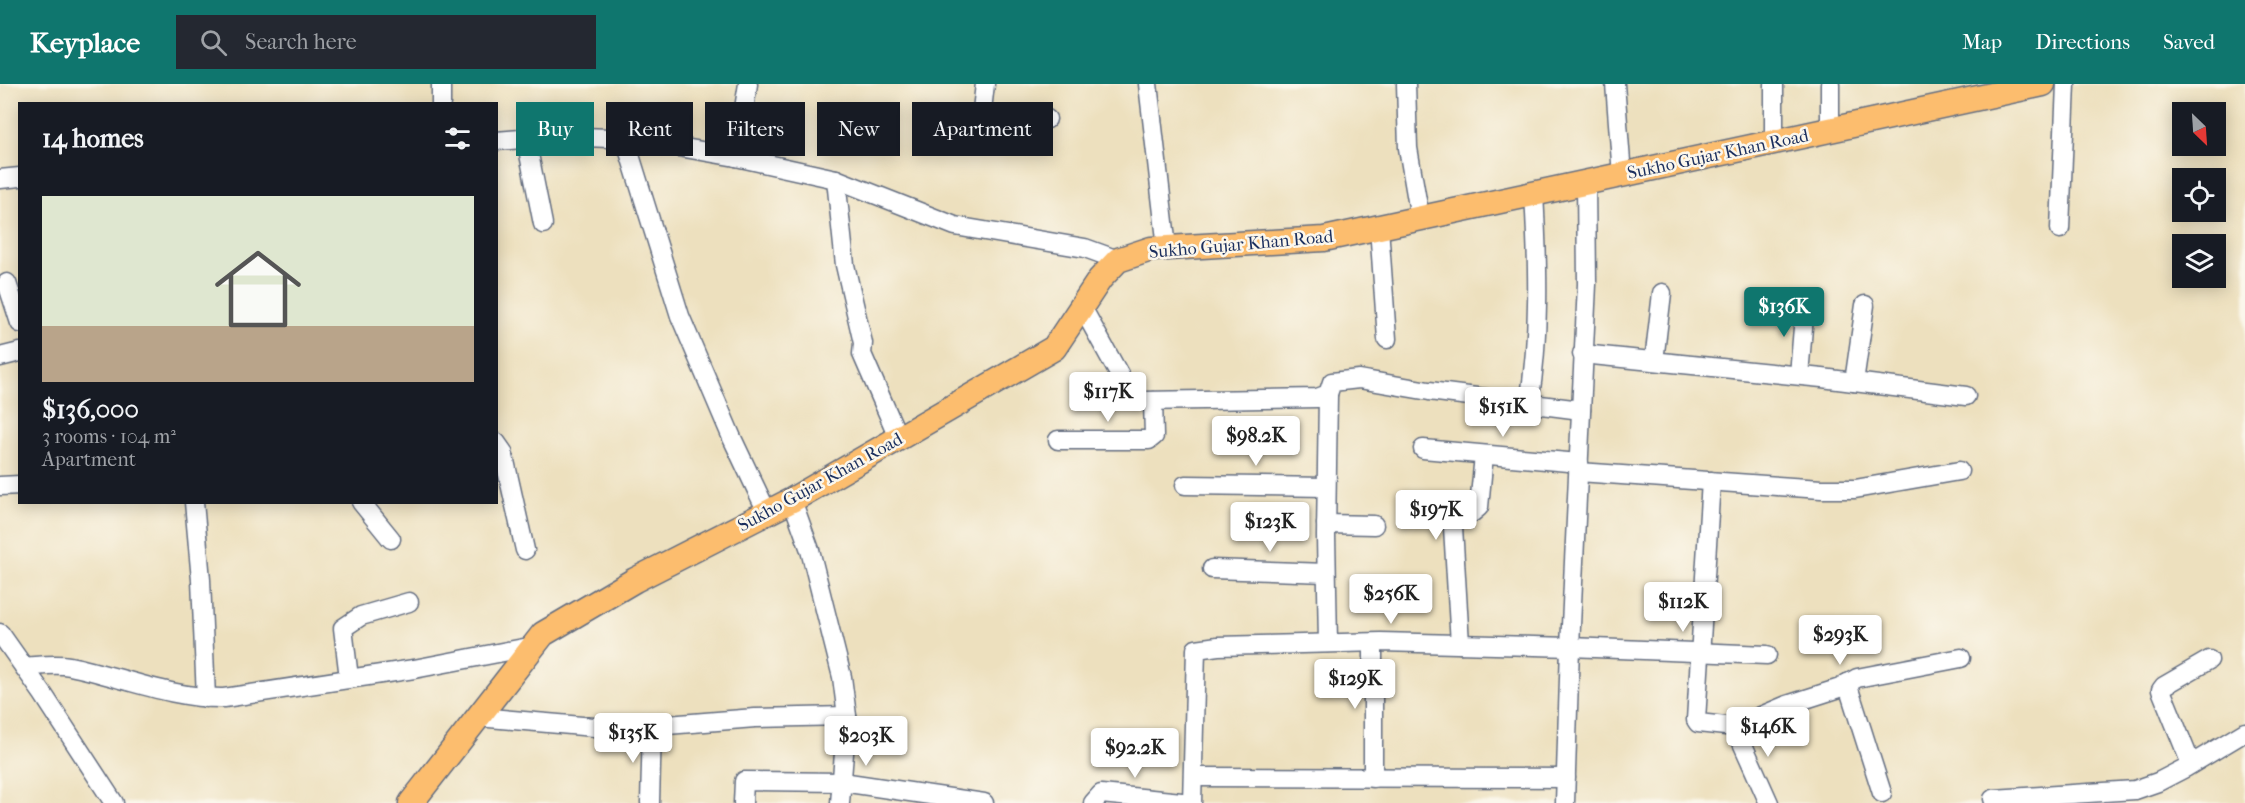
<!DOCTYPE html>
<html lang="en">
<head>
<meta charset="utf-8">
<style>
  body { margin:0; font-family:"IM FELL French Canon",serif; background:#242831; color:#f1f3f6; height:100vh; display:flex; flex-direction:column; font-size:22px; white-space:nowrap }
  * { box-sizing:border-box; margin:0 }
  p { font-size:20px; color:#9ea1a6 }
  .icon { flex:none; width:33px; height:33px; fill:none; stroke:currentColor; stroke-width:2; stroke-linecap:round; stroke-linejoin:round }
  .map { position:relative; flex:1; overflow:hidden }
  .details { position:absolute; left:18px; top:18px; width:480px; height:402px; display:flex; flex-direction:column; background:#171b24; border-radius:0px; box-shadow:0 3px 15px #0003 }
  .details>* { flex:none }
  .hud { position:absolute; left:516px; top:18px; width:570px; height:54px; display:flex; gap:12px }
  .needle { width:39px; rotate:155deg }
  .fabs { position:absolute; left:2172px; top:18px; display:grid; gap:12px }
  .fabs a { display:grid; place-items:center; width:54px; height:54px; border-radius:0px; background:#171b24; box-shadow:0 3px 15px #0003; font-size:30px }
  .price { position:absolute; translate:-50% -51px; padding:0 14px; border-radius:6px; background:#fff; color:#222; font-size:20px; line-height:39px; filter:drop-shadow(0 2px 3px #0008) }
  .price::after { content:''; position:absolute; left:50%; top:36px; width:18px; height:14px; margin-left:-9px; background:inherit; clip-path:polygon(0 0,100% 0,50% 100%) }
  .price.current { background:#0f766e; color:#fff }
  ul { padding:0; list-style:none }
  li { display:grid; align-content:center; gap:12px; height:318px; padding:0 24px }
  li span { display:grid; place-items:center; height:186px; border-radius:0px; color:#555 }
  li>.icon { margin-inline-start:auto }
  span .icon { width:108px; height:108px; fill:#fffc; stroke-width:1 }
  li b { font-size:26px }
  h2 { display:flex; justify-content:space-between; align-items:center; height:72px; padding:0 24px; font-size:26px }
  .chip { padding:0 21px; border-radius:0px; background:#171b24; box-shadow:0 3px 15px #0003; font-size:21px; line-height:54px }
  .chip.current { background:#0f766e; color:#fff }
  header { display:flex; align-items:center; gap:36px; box-sizing:border-box; height:84px; padding:0 30px; background:#0f766e; color:#fff }
  header strong { font-size:28px }
  nav { display:flex; gap:33px; margin-inline-start:auto; font-size:21px }
  .search { width:420px; height:54px; background:#242831; display:flex; align-items:center; gap:15px; box-sizing:border-box; padding:0 21px; border-radius:0px; color:#9ea1a6; font-size:22px }
  .map>svg:first-child { display:block }
  .lines { fill:none; stroke-linecap:round; stroke-linejoin:round }
  .minor-casing { stroke:#646d80; stroke-width:21 }
  .major-casing { stroke:#646d80; stroke-width:27 }
  .minor { stroke:#fff; stroke-width:18 }
  .major { stroke:#fcbd6e; stroke-width:24 }
  .labels { text-anchor:middle; stroke-width:5; stroke-linejoin:round; paint-order:stroke }
  .street-label { font-size:18px; fill:#1b2f5e; stroke:#fbf7ec }
</style>
</head>
<body>
<header>
<strong>Keyplace</strong>
<div class="search"><svg class="icon" aria-label="search" viewBox="0 0 24 24"><circle cx="10" cy="10" r="6"/><path d="M15 15l6 6"/></svg>Search here</div>
<nav><a>Map</a><a>Directions</a><a>Saved</a></nav>
</header>
<div class="map">
<svg width="2245" height="719" viewBox="0 0 2245 719">
  <rect width="100%" height="100%" fill="#fbf7ec"/>
  <filter id="ink" filterUnits="userSpaceOnUse"><feTurbulence type="fractalNoise" baseFrequency=".0167" numOctaves="2"/><feDisplacementMap in="SourceGraphic" scale="12" xChannelSelector="R" yChannelSelector="G"/><feConvolveMatrix kernelMatrix="1 2 1 2 8 2 1 2 1" color-interpolation-filters="sRGB"/></filter>
  <filter id="wash" filterUnits="userSpaceOnUse"><feTurbulence type="fractalNoise" baseFrequency=".008" numOctaves="4" result="noise"/><feDisplacementMap in="SourceGraphic" scale="24" xChannelSelector="R" yChannelSelector="G"/><feGaussianBlur stdDeviation="1.35" result="paint"/><feColorMatrix in="noise" values="0 0 0 0 0 0 0 0 0 0 0 0 0 0 0 0 0 1.4 0 .05"/><feComposite in="paint" operator="in"/></filter>
  <g filter="url(#wash)">
    <rect width="100%" height="100%" fill="#ede0be"/>
  </g>
  <g filter="url(#ink)">
    <g class="lines">
      <defs>
        <g id="minor">
          <polyline points="985,0 982,26 989,31 1047,35"/>
          <polyline points="1148,0 1167,164"/>
          <polyline points="1406,0 1408,64 1420,134"/>
          <polyline points="1615,0 1622,91"/>
          <polyline points="1774,0 1774,58"/>
          <polyline points="1830,0 1830,46"/>
          <polyline points="441,20 441,0"/>
          <polyline points="526,55 543,140"/>
          <polyline points="625,55 680,232 732,354 767,428"/>
          <polyline points="496,57 560,52 633,55 736,73 836,95 955,142 1085,164 1118,176"/>
          <polyline points="736,73 748,0"/>
          <polyline points="0,95 20,93"/>
          <polyline points="836,95 845,181 863,259 862,270 899,355"/>
          <polyline points="1379,143 1387,255"/>
          <polyline points="2060,145 2066,0"/>
          <polyline points="7,199 20,239"/>
          <polyline points="1082,223 1130,310 1134,314 1143,317 1317,314 1328,310 1332,298 1359,295 1429,307 1581,326"/>
          <polyline points="1582,270 1822,294 1966,312"/>
          <polyline points="0,273 20,268"/>
          <polyline points="1654,277 1662,209"/>
          <polyline points="1799,291 1805,220"/>
          <polyline points="1854,298 1865,221"/>
          <polyline points="1328,310 1326,452 1328,559"/>
          <path d="M1529 320C1540 250 1538 180 1534 110"/>
          <polyline points="1058,356 1149,356 1154,352 1153,317"/>
          <polyline points="496,358 503,368 525,466"/>
          <polyline points="1423,365 1579,379"/>
          <polyline points="1579,388 1821,405 1855,405 1959,387"/>
          <polyline points="1711,397 1696,636 1698,639 1735,643 1787,621 1840,604 1857,594 1961,574"/>
          <polyline points="1185,401 1326,403"/>
          <polyline points="0,402 20,401"/>
          <polyline points="792,416 810,466 842,593 847,632 840,719"/>
          <polyline points="194,418 201,496 206,614"/>
          <polyline points="361,418 391,455"/>
          <polyline points="1326,440 1374,441"/>
          <polyline points="1212,485 1326,489"/>
          <polyline points="0,549 43,610 114,719"/>
          <polyline points="1373,559 1373,694"/>
          <polyline points="1460,560 1453,443 1455,432 1472,429 1479,423 1484,371"/>
          <path d="M24 583C39 582 55 579 70 582 119 592 173 615 224 614L414 585 534 562"/>
          <polyline points="349,594 343,544 361,532 409,518"/>
          <polyline points="1847,599 1882,709"/>
          <polyline points="478,633 617,645 755,634 847,632"/>
          <polyline points="1735,643 1769,719"/>
          <polyline points="2191,680 2161,606 2164,602 2209,576"/>
          <polyline points="1194,693 1566,694"/>
          <polyline points="1993,715 2135,706 2158,698 2185,684 2245,648"/>
          <polyline points="650,719 652,643"/>
          <polyline points="743,719 744,697 842,698 984,719"/>
          <polyline points="1093,719 1101,710 1192,719 1196,565 1218,562 1381,558 1570,563 1767,571"/>
          <polyline points="1565,719 1570,563 1587,200 1586,98"/>
        </g>
        <polyline id="major" points="411,719 543,550 635,496 792,416 1054,264 1100,195 1118,176 1151,165 1324,155 2043,0"/>
      </defs>
      <use href="#minor" class="minor-casing"/>
      <use href="#major" class="major-casing"/>
      <use href="#minor" class="minor"/>
      <use href="#major" class="major"/>
    </g>
  </g>
  <g class="labels">
    <g class="street-label">
      <text transform="translate(1718 70) rotate(-12)" y="6">Sukho Gujar Khan Road</text>
      <text transform="translate(1241 160) rotate(-5)" y="6">Sukho Gujar Khan Road</text>
      <text transform="translate(820 398) rotate(-29)" y="6">Sukho Gujar Khan Road</text>
    </g>
  </g>
</svg>
<div class="fabs">
<a><svg class="needle" viewBox="-14 -14 28 28"><path d="M0-13l5 13h-10z" fill="#e53935"/><path d="M0 13l5-13h-10z" fill="#9ea1a6"/></svg></a>
<a><svg class="icon" aria-label="locate" viewBox="0 0 24 24"><circle cx="12" cy="12" r="6"/><path d="M12 2v4M12 18v4M2 12h4M18 12h4"/></svg></a>
<a><svg class="icon" aria-label="layers" viewBox="0 0 24 24"><path d="M12 4l9 5-9 5-9-5zM3 14l9 5 9-5"/></svg></a>
</div>
<b class="price current" style="left:1784px;top:254px">$136K</b>
<b class="price" style="left:1108px;top:339px">$117K</b>
<b class="price" style="left:1503px;top:354px">$151K</b>
<b class="price" style="left:1256px;top:383px">$98.2K</b>
<b class="price" style="left:1436px;top:457px">$197K</b>
<b class="price" style="left:1270px;top:469px">$123K</b>
<b class="price" style="left:1391px;top:541px">$256K</b>
<b class="price" style="left:1683px;top:549px">$112K</b>
<b class="price" style="left:1840px;top:582px">$293K</b>
<b class="price" style="left:1355px;top:626px">$129K</b>
<b class="price" style="left:1768px;top:674px">$146K</b>
<b class="price" style="left:633px;top:680px">$135K</b>
<b class="price" style="left:866px;top:683px">$203K</b>
<b class="price" style="left:1135px;top:695px">$92.2K</b>
<div class="hud">
<a class="chip current">Buy</a>
<a class="chip">Rent</a>
<a class="chip">Filters</a>
<a class="chip">New</a>
<a class="chip">Apartment</a>
</div>
<section class="details">
<h2>14 homes<svg class="icon" aria-label="filters" viewBox="0 0 24 24"><path d="M4 7h16M4 17h16"/><circle cx="9" cy="7" r="2"/><circle cx="15" cy="17" r="2"/></svg></h2>
<ul>
<li><span style="background:linear-gradient(#dfe7d0 70%,#b9a48a 0)"><svg class="icon" aria-label="home" viewBox="0 0 24 24"><path d="M3 11l9-7 9 7M6 9v11h12V9"/></svg></span><div><b>$136,000</b><p>3 rooms · 104 m²</p><p>Apartment</p></div></li>
</ul>
</section>
</div>
</body>
</html>
